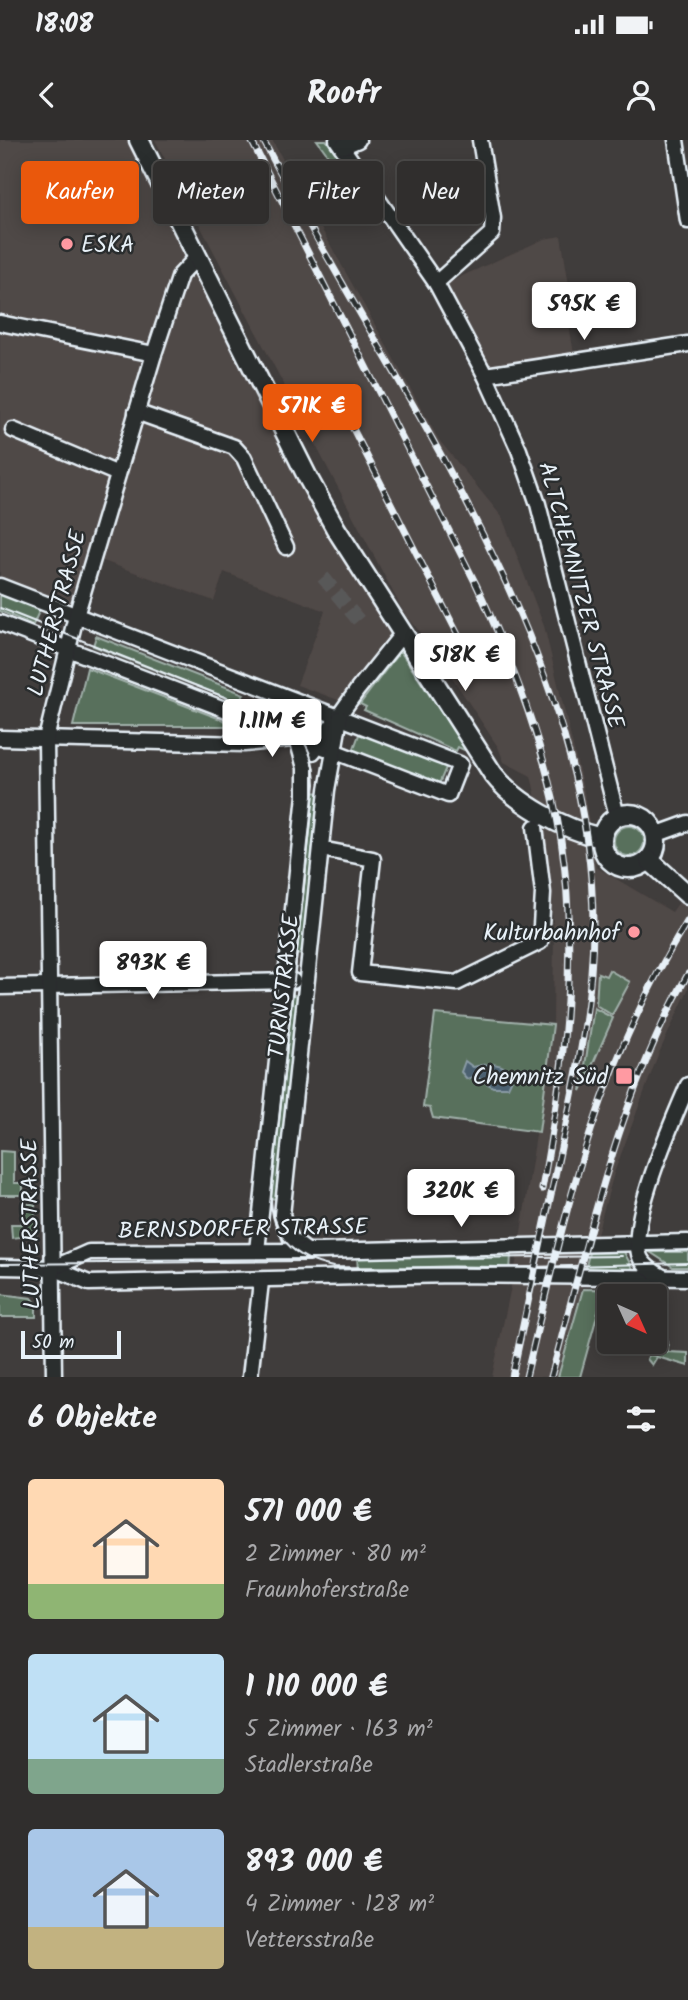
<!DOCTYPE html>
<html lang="de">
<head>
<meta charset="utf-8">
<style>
  body { margin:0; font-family:Kalam,sans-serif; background:#3c3a39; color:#f1f3f6; height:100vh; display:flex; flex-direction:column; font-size:26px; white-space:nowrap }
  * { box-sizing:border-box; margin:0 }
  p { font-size:23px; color:#a8a8aa }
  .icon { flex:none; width:38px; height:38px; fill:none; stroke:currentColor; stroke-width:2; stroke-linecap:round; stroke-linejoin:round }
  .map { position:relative; height:1237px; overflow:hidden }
  .drawer { display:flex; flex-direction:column; background:#302e2d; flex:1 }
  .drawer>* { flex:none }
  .top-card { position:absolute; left:21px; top:21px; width:648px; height:63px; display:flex; gap:14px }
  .needle { width:46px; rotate:135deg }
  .tools { position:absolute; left:597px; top:1144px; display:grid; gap:14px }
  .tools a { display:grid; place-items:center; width:70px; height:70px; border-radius:7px; background:#302e2d; box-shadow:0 4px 18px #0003,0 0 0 2px #4b4a49; font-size:35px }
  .scale { position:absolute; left:21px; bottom:18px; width:100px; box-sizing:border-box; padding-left:7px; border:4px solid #e8f1f8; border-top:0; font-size:19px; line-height:24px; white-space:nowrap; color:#e8f1f8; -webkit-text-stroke:5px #2a2d2e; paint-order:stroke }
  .price { position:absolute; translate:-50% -60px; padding:0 16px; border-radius:7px; background:#fff; color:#222; font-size:23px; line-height:46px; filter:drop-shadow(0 2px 4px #0008) }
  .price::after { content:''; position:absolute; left:50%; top:42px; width:21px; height:16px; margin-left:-10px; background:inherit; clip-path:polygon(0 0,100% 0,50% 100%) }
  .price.active { background:#ea580c; color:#fff }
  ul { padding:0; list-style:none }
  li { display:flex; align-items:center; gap:21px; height:175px; padding:0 28px }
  li span { display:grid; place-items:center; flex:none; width:196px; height:140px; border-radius:7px; color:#555 }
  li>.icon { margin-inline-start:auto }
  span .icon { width:84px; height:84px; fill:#fffc; stroke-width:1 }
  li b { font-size:30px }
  h2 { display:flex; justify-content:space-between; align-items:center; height:84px; padding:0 28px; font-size:30px }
  .pill { padding:0 24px; border-radius:7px; background:#302e2d; box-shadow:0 4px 18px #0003,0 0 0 2px #4b4a49; font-size:24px; line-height:63px }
  .pill.active { background:#ea580c; color:#fff }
  .status { display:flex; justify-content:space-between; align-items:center; height:49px; padding:0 35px; background:#302e2d; direction:ltr }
  .status svg { height:19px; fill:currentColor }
  header { display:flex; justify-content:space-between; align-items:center; height:91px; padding:0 28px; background:#302e2d; font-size:32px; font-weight:600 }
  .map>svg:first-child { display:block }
  .built { fill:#504846 }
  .green { fill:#59705c; stroke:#a0b0aa; stroke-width:2 }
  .water { fill:#4b616f; stroke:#8a9ba6; stroke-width:2 }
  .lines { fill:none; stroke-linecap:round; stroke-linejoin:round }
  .minor-tunnel { stroke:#595858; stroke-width:14; stroke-dasharray:14 7; stroke-linecap:butt }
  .minor-casing { stroke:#e8f1f8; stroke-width:19 }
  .major-casing { stroke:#e8f1f8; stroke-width:23 }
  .minor { stroke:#2a2d2e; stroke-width:14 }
  .major { stroke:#2a2d2e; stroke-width:18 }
  .tram { stroke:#e8f1f8; stroke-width:2 }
  .rail-casing { stroke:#e8f1f8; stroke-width:7 }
  .rail { stroke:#2a2d2e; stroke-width:4.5; stroke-dasharray:13; stroke-linecap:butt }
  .poi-dot { fill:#ff9aa2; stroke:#2a2d2e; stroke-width:2.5 }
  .labels { text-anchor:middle; stroke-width:5; stroke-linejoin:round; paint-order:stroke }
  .poi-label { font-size:23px; fill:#e8f1f8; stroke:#2a2d2e; text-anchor:end }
  .street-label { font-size:23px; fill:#e8f1f8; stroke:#2a2d2e }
</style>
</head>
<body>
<div class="status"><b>18:08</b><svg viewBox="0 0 49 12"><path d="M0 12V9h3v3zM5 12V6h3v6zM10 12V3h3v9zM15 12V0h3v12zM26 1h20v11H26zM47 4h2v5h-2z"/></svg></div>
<header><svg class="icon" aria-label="back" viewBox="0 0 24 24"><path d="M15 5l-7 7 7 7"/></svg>Roofr<svg class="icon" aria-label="person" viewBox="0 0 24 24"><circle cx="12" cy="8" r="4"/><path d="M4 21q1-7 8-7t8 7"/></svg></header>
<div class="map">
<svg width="688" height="1237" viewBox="0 0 688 1237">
  <rect width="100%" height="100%" fill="#403d3c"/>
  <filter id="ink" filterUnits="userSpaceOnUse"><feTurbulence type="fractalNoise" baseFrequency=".0143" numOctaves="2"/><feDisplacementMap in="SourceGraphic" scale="14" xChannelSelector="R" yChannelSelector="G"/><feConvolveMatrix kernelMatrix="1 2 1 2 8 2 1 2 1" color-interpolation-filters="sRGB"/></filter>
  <g filter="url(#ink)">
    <g class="built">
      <polygon points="0,0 139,0 256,237 403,493 341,561 297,545 325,471 224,432 214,461 95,418 76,476 0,445"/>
      <polygon points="155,0 272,0 439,300 502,377 544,486 584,652 596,727 672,772 688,749 688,850 658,915 614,1033 557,1237 492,1237 517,1118 553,885 554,793 546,701 531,636 504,622 498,607 432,507 403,471"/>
      <polygon points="561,96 569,145 563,146 575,221 485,235 440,149 460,137 544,99"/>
    </g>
    <g class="green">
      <polygon points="317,0 326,0 355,39 348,43"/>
      <polygon points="0,451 41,467 33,485 0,471"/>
      <polygon points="96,496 244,554 240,563 93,506"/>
      <polygon points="400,511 465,608 464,610 458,607 456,611 364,570 366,567 360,564 397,515 395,512"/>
      <polygon points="87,528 260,594 239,594 239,591 227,590 226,586 73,586"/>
      <polygon points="361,589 448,623 439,644 353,611"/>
      <polygon points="308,652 323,653 306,815 291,814"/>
      <circle cx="629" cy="701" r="15"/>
      <polygon points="609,830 630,842 612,875 596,865 598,833 606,836"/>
      <polygon points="287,854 301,856 280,1059 265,1058"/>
      <polygon points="594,868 613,878 581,951"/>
      <polygon points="435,874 553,885 539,992 433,978 430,968 423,967"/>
      <polygon points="0,1011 14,1012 14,1043 23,1043 23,1055 0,1055"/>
      <polygon points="22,1064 35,1064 36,1095 12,1098 11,1084 22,1084"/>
      <polygon points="624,1112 633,1129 585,1131 589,1113"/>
      <polygon points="650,1112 688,1112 688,1127 673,1127"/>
      <polygon points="511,1114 510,1133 358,1132 357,1115"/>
      <polygon points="583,1149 638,1150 641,1157 609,1157 608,1167 600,1165 580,1237 558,1237"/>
      <polygon points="658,1151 664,1151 668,1212 688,1213 688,1226 657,1217 652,1225 647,1219 649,1215 656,1216 664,1190 655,1185"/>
      <polygon points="0,1154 32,1158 36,1163 36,1177 0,1177"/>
    </g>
    <path class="water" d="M465 921 473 927C488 923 504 921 513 936L508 947H493L475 936 467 939 461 932Z"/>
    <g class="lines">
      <polyline class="minor-tunnel" points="323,437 359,481"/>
      <defs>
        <g id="minor">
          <polyline points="337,0 436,143 485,235 519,310 538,364 617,676"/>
          <polyline points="676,0 688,81"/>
          <polyline points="342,7 358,0"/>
          <polyline points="436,143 492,93 493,78 480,0"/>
          <polyline points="0,183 154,214"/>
          <polyline points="485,235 688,204"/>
          <polyline points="136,272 234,307 244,318 286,407"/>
          <polyline points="13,290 118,334"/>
          <polyline points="0,446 460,624 448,655 0,483"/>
          <polyline points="0,598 244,604 292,599"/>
          <polyline points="313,612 358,549 403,493"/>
          <polyline points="655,695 688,683"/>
          <polyline points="321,709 373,719 360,833 457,843 540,802 543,753 535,687"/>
          <polyline points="0,847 293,841"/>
          <polyline points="257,1111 305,655 305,628 297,599"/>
          <polyline points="307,1111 291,1099 282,1075 327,650 340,578"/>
          <polyline points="0,1127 53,1128 89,1143 453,1135 688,1138"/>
          <polyline points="53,1128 89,1112 319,1111 688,1102"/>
          <path d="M665 1138C655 1133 642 1126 639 1114 629 1079 673 980 688 945"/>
          <polyline points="54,1237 46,599 76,476 154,214 180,135 198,116"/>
          <polyline points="250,1237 261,1142"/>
        </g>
        <g id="major">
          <path d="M139 0 309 340 336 389 493 634C516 664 564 689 601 698"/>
          <circle cx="629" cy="701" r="27"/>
          <polyline points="649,720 688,755"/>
        </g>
      </defs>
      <use href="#minor" class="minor-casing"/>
      <use href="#major" class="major-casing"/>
      <use href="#minor" class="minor"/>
      <use href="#major" class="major"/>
      <g class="tram">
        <path d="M0 468 280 579C305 594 314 615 315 644L271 1056C271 1097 294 1119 333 1127L489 1128 688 1123"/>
        <polyline points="454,1118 622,1116"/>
        <polyline points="0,1124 310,1121"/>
      </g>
      <defs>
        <g id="rail">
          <path d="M251 0 476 444C514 525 547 611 561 700 579 817 563 935 542 1049"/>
          <path d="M263 0C386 240 594 506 593 787 593 860 577 932 562 1003 545 1081 528 1159 512 1237"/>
          <polyline points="348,279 473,524"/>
          <path d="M526 1237C566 1069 596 929 688 780"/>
          <path d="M551 1237C588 1101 618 958 688 834"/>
        </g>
      </defs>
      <use href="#rail" class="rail-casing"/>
      <use href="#rail" class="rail"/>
    </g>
  </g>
  <g class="poi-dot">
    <circle cx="67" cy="104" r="7"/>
    <circle cx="634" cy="792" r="7"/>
    <rect x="615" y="927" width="18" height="18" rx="3.5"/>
  </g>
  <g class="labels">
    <g class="poi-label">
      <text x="81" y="112" text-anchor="start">ESKA</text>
      <text x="620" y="800">Kulturbahnhof</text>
      <text x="608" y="944">Chemnitz Süd</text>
    </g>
    <g class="street-label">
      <text transform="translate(582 455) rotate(75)" y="8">ALTCHEMNITZER STRASSE</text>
      <text transform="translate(56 473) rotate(-75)" y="8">LUTHERSTRASSE</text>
      <text transform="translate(283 846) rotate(-84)" y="8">TURNSTRASSE</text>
      <text transform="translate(30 1084) rotate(-91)" y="8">LUTHERSTRASSE</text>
      <text transform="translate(243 1088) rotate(-1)" y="8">BERNSDORFER STRASSE</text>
    </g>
  </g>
</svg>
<div class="tools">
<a><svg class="needle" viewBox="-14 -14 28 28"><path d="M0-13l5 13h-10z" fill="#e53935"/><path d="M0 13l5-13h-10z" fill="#a8a8aa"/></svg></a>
</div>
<div class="scale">50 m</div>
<b class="price" style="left:584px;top:202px">595K €</b>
<b class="price active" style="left:312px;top:304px">571K €</b>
<b class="price" style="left:465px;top:553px">518K €</b>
<b class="price" style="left:272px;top:619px">1.11M €</b>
<b class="price" style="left:153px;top:861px">893K €</b>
<b class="price" style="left:461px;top:1089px">320K €</b>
<div class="top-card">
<a class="pill active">Kaufen</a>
<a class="pill">Mieten</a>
<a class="pill">Filter</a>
<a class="pill">Neu</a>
</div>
</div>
<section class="drawer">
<h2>6 Objekte<svg class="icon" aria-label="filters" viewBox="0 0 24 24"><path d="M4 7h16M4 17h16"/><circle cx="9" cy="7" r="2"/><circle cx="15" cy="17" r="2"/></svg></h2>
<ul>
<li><span style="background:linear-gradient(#ffd9b3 75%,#8fb573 0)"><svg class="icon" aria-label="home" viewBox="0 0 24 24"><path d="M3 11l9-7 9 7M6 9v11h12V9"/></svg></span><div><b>571 000 €</b><p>2 Zimmer · 80 m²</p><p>Fraunhoferstraße</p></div></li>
<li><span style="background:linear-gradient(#bfe0f5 75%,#7fa58c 0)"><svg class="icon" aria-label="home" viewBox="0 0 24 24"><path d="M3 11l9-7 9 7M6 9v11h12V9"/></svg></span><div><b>1 110 000 €</b><p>5 Zimmer · 163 m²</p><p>Stadlerstraße</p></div></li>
<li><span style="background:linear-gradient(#a9c7e8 70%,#c2b280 0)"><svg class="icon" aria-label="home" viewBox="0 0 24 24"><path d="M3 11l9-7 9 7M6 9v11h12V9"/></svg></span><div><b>893 000 €</b><p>4 Zimmer · 128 m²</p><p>Vettersstraße</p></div></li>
</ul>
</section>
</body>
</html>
